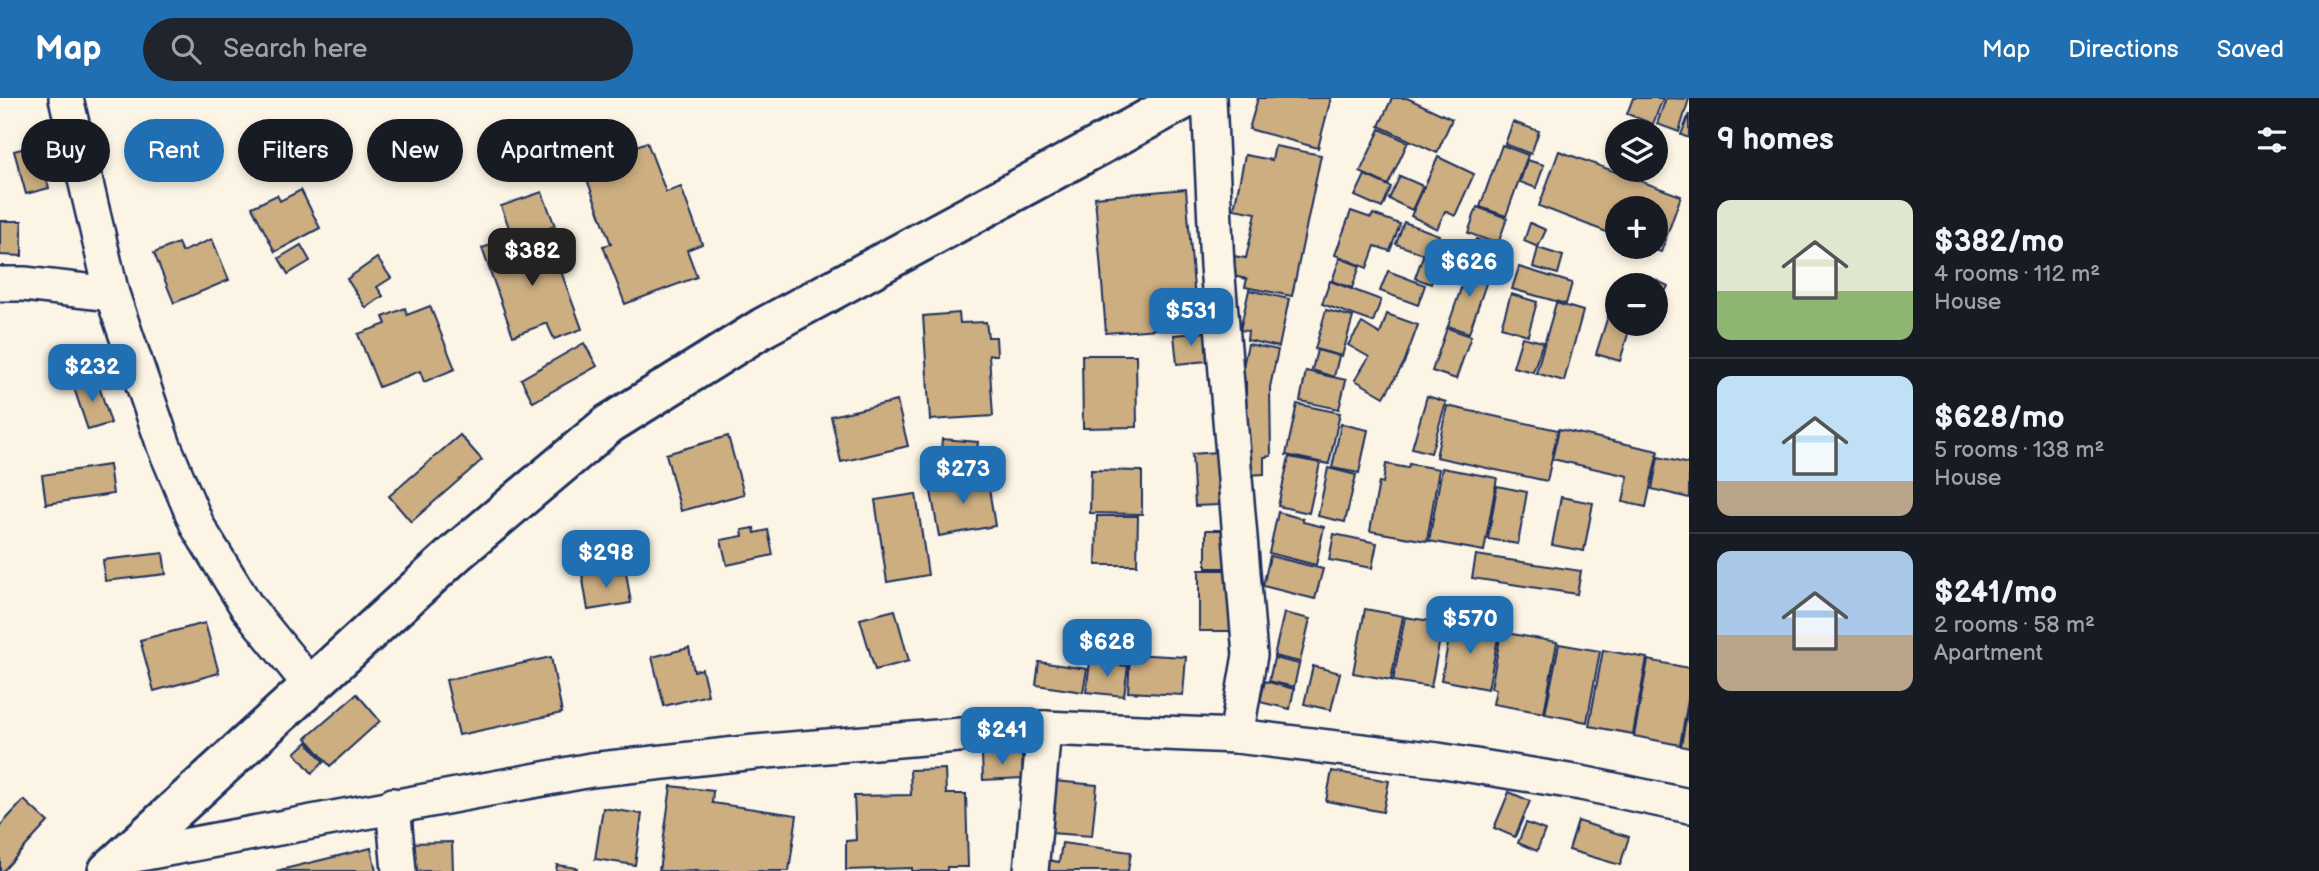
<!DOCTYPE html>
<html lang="en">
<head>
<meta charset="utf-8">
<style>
  body { margin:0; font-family:"Balsamiq Sans",sans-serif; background:#20242c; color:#f1f3f6; height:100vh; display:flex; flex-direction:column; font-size:26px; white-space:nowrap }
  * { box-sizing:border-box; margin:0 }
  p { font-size:23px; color:#9ea1a6 }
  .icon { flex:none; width:38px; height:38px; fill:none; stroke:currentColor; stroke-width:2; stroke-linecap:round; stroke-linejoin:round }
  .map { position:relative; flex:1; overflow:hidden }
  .sheet { display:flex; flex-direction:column; background:#171b24; width:630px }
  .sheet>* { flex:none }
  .guide { position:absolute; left:21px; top:21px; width:665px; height:63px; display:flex; gap:14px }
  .fabs { position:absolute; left:1605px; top:21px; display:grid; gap:14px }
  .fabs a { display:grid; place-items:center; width:63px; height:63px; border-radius:50%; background:#171b24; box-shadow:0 4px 10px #0003; font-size:35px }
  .price { position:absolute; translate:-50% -60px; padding:0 16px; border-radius:14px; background:#1f6fb2; color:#fff; font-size:23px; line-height:46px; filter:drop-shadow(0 2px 4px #0008) }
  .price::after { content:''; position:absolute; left:50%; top:42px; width:21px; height:16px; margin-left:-10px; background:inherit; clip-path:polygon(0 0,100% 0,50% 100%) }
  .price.current { background:#222; color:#fff }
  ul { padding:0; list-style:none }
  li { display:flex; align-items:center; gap:21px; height:175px; padding:0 28px }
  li+li { border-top:2px solid #363941 }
  li span { display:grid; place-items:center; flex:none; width:196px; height:140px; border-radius:14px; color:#555 }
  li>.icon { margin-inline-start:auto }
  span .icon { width:84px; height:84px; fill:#fffc; stroke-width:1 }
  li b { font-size:30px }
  h2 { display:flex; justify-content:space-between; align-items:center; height:84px; padding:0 28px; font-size:30px }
  .tag { padding:0 24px; border-radius:32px; background:#171b24; box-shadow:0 4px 10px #0003; font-size:24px; line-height:63px }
  .tag.current { background:#1f6fb2; color:#fff }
  header { display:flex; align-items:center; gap:42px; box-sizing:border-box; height:98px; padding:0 35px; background:#1f6fb2; color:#fff }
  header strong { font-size:33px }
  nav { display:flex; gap:38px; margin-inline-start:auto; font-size:24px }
  .search { width:490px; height:63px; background:#20242c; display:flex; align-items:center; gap:18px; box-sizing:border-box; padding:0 24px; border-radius:38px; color:#9ea1a6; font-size:26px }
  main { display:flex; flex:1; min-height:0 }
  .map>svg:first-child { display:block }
  .building { fill:#ccae81; stroke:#1b2f5e; stroke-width:2 }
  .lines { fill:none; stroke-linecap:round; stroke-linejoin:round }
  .street-casing { stroke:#1b2f5e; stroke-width:38 }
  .secondary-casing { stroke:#1b2f5e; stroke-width:44 }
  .street { stroke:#fcf5e5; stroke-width:33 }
  .secondary { stroke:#fcf5e5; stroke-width:38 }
</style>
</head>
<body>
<header>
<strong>Map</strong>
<div class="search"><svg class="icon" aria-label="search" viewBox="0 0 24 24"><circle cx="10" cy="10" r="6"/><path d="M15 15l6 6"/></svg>Search here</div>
<nav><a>Map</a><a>Directions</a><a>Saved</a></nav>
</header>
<main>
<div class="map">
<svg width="1689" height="773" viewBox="0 0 1689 773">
  <rect width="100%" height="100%" fill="#fcf5e5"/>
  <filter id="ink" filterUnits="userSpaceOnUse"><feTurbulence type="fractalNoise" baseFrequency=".0143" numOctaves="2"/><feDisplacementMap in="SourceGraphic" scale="14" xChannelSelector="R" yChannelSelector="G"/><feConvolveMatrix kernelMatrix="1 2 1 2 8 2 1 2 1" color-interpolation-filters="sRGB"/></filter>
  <g filter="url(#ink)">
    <g class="building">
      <polygon points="1258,0 1331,0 1318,50 1249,31"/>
      <polygon points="1392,0 1407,0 1452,21 1437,55 1379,28"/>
      <polygon points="1633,0 1663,0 1653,26 1627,16"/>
      <polygon points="1666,0 1689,1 1679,34 1657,26"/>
      <polygon points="1689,16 1689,40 1681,37"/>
      <polygon points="1513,24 1539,33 1531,56 1505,46"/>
      <polygon points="1380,31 1408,44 1388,87 1360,74"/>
      <polygon points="647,44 666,94 681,89 702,146 687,152 697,179 625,206 603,148 611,146 582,68"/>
      <polygon points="37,47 49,90 26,96 14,53"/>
      <polygon points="1502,47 1528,57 1506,118 1480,109"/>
      <polygon points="1275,48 1321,57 1292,198 1245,189 1247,181 1229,177 1233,158 1246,160 1256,115 1234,111 1245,57 1272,62"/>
      <polygon points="1559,53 1681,98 1661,154 1646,149 1656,149 1656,110 1617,110 1617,138 1539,108"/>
      <polygon points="1438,59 1474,76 1455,118 1445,113 1437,131 1411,118"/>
      <polygon points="1527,62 1544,67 1536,90 1520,84"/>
      <polygon points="1365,77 1391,89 1382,110 1355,98"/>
      <polygon points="1400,78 1423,88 1412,112 1389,101"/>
      <polygon points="1186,91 1197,228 1106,235 1095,99"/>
      <polygon points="301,92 320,130 275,154 252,109 277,97 280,103"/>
      <polygon points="542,94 555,128 514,143 501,108"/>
      <polygon points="1477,109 1507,120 1498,146 1468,135"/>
      <polygon points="1351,113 1371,120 1373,116 1400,126 1390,153 1375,148 1367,170 1335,157"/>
      <polygon points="0,123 22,123 22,158 0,157"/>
      <polygon points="1404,124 1439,137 1431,159 1396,146"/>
      <polygon points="1530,125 1546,132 1538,149 1524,143"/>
      <polygon points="212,141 229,182 174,205 154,155 178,145 182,154"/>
      <polygon points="507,141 512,152 535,144 538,151 551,146 582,231 554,241 547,225 513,238 482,150"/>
      <polygon points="1476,141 1499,149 1491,173 1468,165"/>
      <polygon points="301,147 310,163 288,176 279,160"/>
      <polygon points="1538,150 1563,158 1558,176 1533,169"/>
      <polygon points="1423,158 1439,164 1431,186 1415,180"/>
      <polygon points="377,160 391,180 377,189 383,198 366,210 347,181"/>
      <polygon points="1340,160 1360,168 1352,190 1332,183"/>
      <polygon points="1469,167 1490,174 1469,235 1448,228"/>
      <polygon points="1519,169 1572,185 1566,206 1512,191"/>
      <polygon points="1388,173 1425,187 1418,207 1380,193"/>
      <polygon points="1649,179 1668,188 1657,210 1656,187 1645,187"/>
      <polygon points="1330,183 1381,202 1373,224 1322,206"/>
      <polygon points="1249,192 1289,201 1279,249 1247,242 1248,233 1240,232"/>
      <polygon points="1511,196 1537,204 1528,237 1501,229"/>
      <polygon points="1556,205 1583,213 1564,283 1536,275"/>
      <polygon points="430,208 455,271 424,284 420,273 379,289 358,236 386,226 383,219 405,210 407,217"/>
      <polygon points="1326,212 1353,219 1342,258 1315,251"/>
      <polygon points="959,215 960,225 986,224 988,239 996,239 997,257 989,257 993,318 930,322 923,218"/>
      <polygon points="1387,216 1418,227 1404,265 1384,299 1355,282 1369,259 1348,247 1362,225 1380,236"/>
      <polygon points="1608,218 1617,221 1617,226 1631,226 1620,263 1596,256"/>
      <polygon points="1447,230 1471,238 1456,281 1432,273"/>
      <polygon points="1206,234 1207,263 1177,266 1174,237"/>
      <polygon points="1522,239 1543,244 1533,274 1513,269"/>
      <polygon points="584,245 597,268 533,304 521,281"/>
      <polygon points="1248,246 1278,252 1270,289 1271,358 1264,359 1264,376 1247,377 1246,284 1240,282"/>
      <polygon points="1317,252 1339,258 1334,279 1312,272"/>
      <polygon points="1082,257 1136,257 1137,329 1083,330"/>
      <polygon points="1306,273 1346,282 1339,311 1300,303"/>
      <polygon points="96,279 111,325 88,332 73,287"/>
      <polygon points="1427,298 1446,304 1431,355 1412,350"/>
      <polygon points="897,303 908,348 841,364 831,318"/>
      <polygon points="1297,306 1340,315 1329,366 1286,357"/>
      <polygon points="1447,308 1558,332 1547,383 1436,359"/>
      <polygon points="1341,326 1368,332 1359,375 1332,370"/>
      <polygon points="1559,331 1658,353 1646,409 1623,404 1628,378 1552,361"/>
      <polygon points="460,337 482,362 411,424 389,398"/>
      <polygon points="728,338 744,396 681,413 666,356"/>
      <polygon points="942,341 978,344 975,367 940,364"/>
      <polygon points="1217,354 1219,407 1195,408 1192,356"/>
      <polygon points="1289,359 1320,365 1309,415 1278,408"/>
      <polygon points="1658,359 1689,366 1689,400 1652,391"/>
      <polygon points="1386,366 1408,370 1409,366 1439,371 1427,443 1370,433 1379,384 1383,385"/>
      <polygon points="109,367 113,396 46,406 42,377"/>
      <polygon points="1328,370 1356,377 1345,424 1318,418"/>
      <polygon points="1442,370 1497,380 1484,453 1429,443"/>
      <polygon points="1091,372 1142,373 1142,416 1090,415"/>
      <polygon points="987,378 995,428 939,438 930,388"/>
      <polygon points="1497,388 1527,394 1518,446 1488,441"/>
      <polygon points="916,396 928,477 887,484 875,402"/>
      <polygon points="1561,399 1593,405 1584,453 1552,447"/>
      <polygon points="1278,414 1303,421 1303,424 1324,429 1316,467 1269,455"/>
      <polygon points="1097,418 1138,418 1137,467 1096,467"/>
      <polygon points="754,430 755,435 768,432 773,457 727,467 721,442 743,438 742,432"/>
      <rect x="1206" y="432" width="24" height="38"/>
      <polygon points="1334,436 1377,445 1372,470 1329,462"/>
      <polygon points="163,455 166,476 105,483 103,462"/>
      <polygon points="1476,457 1581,473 1577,496 1472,480"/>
      <polygon points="1270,458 1323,471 1315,501 1263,488"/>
      <polygon points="607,472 607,477 626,474 631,505 588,512 582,476"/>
      <rect x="1199" y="472" width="33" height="61"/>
      <polygon points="1365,511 1403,518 1391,582 1353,575"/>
      <polygon points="895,512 909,563 875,572 860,521"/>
      <polygon points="1284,515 1310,521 1300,564 1274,558"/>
      <polygon points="1405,519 1443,525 1431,589 1393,583"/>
      <polygon points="205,525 219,575 154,593 140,542"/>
      <polygon points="1452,526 1499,535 1488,591 1441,582"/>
      <polygon points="1501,534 1557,544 1544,615 1493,606 1496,591 1491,590"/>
      <polygon points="1559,546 1600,553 1587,624 1545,616"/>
      <polygon points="689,550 694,573 702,571 708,597 664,608 652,559"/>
      <polygon points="1603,552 1647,560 1633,636 1589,628"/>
      <polygon points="1130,556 1186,559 1183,597 1128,594"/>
      <polygon points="551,559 562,615 459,637 446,582"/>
      <polygon points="1274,560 1299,566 1294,589 1269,583"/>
      <polygon points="1648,562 1689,570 1689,597 1680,647 1634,638"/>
      <polygon points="1039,564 1087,571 1083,594 1036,587"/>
      <polygon points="1090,564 1128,568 1124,598 1086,594"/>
      <polygon points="1313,568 1340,575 1331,612 1304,606"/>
      <polygon points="1265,583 1294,591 1290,611 1260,604"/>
      <polygon points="357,596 380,623 330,668 306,640"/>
      <polygon points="1689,604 1689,650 1681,648"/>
      <polygon points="307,644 324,664 312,675 295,655"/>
      <polygon points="1022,656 1023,680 983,682 982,657"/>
      <polygon points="945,671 946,696 966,696 968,769 947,769 947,773 912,773 912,770 846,772 846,743 856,742 854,698 911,697 910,672"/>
      <polygon points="1332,673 1389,683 1383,714 1326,703"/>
      <polygon points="1054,683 1097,687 1092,738 1050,735"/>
      <polygon points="671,688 713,693 712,705 797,717 789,773 659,773"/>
      <polygon points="1509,694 1530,703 1515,739 1494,730"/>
      <polygon points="24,702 48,724 3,773 0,773 0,728"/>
      <polygon points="603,710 642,716 635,767 595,761"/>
      <polygon points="1578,723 1629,739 1620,767 1569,752"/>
      <polygon points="1526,725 1545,732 1537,753 1518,745"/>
      <polygon points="452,744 453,773 409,773 408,745"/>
      <polygon points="1062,745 1131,754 1128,773 1047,773 1048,762 1059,764"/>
      <polygon points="371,750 376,773 276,773"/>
      <polygon points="557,767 577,770 576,773 556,773"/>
    </g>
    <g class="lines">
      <defs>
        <g id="street">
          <polyline points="66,0 112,196 164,348 198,429 247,509 311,588"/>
          <polyline points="1209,0 1217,168 1250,557 1236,638"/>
          <polyline points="0,186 24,186 112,196"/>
          <polyline points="393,707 399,773"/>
          <polyline points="124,759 591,672 755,654 1044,630 1236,638 1438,662 1581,685 1689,708"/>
          <polyline points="1031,773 1044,630"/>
        </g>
        <polyline id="secondary" points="108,773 457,454 609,326 764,229 1187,0"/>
      </defs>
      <use href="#street" class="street-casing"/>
      <use href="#secondary" class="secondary-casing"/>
      <use href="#street" class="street"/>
      <use href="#secondary" class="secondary"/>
    </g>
  </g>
</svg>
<div class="fabs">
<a><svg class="icon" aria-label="layers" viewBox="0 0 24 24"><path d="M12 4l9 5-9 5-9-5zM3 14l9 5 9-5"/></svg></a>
<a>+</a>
<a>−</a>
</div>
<b class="price current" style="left:532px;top:190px">$382</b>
<b class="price" style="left:1469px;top:201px">$626</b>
<b class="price" style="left:1191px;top:250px">$531</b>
<b class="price" style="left:92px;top:306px">$232</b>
<b class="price" style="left:963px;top:408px">$273</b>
<b class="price" style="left:606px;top:492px">$298</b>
<b class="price" style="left:1470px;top:558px">$570</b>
<b class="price" style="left:1107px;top:581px">$628</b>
<b class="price" style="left:1002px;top:669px">$241</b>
<div class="guide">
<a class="tag">Buy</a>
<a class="tag current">Rent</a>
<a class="tag">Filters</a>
<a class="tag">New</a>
<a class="tag">Apartment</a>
</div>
</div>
<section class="sheet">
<h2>9 homes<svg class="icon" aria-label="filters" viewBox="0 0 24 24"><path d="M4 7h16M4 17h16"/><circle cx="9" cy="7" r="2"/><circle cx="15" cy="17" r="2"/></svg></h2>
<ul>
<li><span style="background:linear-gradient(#dfe7d0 65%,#8fb573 0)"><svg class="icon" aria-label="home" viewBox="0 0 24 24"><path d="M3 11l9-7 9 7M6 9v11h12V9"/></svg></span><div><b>$382/mo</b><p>4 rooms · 112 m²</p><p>House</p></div></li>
<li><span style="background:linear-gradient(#bfe0f5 75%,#b9a48a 0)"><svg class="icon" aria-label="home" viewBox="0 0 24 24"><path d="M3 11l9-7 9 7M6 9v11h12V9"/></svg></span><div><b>$628/mo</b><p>5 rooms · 138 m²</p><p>House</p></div></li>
<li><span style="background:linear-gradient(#a9c7e8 60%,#b9a48a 0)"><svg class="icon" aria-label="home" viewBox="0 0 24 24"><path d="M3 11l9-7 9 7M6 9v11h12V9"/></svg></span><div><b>$241/mo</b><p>2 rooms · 58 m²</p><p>Apartment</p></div></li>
</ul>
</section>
</main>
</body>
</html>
